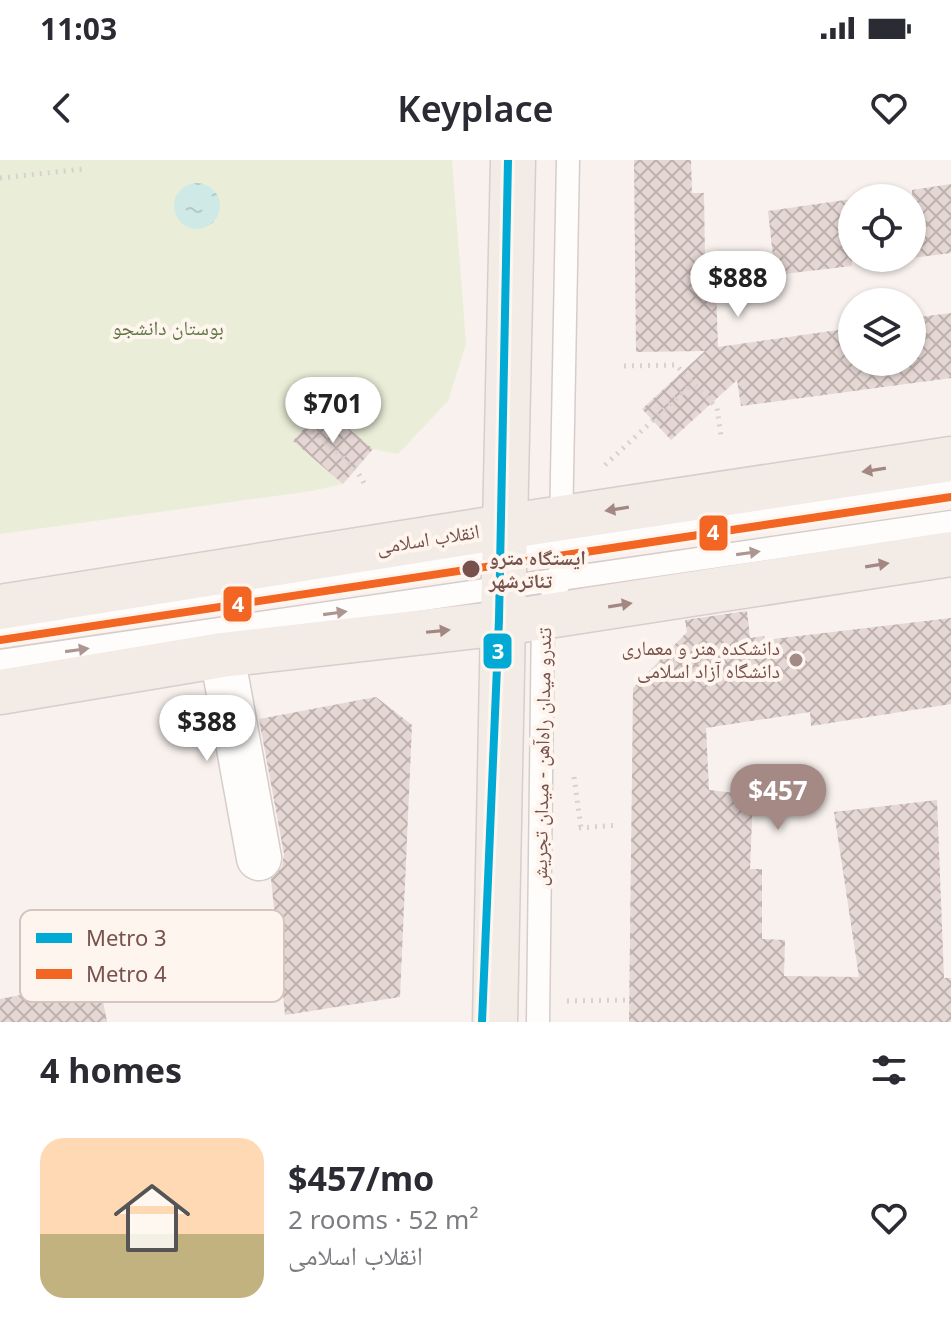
<!DOCTYPE html>
<html lang="en">
<head>
<meta charset="utf-8">
<style>
  body { margin:0; font-family:"Noto Sans","Noto Naskh Arabic",sans-serif; background:#f2f2f3; color:#2b2b33; height:100vh; display:flex; flex-direction:column; font-size:30px; white-space:nowrap }
  * { box-sizing:border-box; margin:0 }
  p { font-size:26px; color:#7c7c81 }
  .icon { flex:none; width:44px; height:44px; fill:none; stroke:currentColor; stroke-width:2; stroke-linecap:round; stroke-linejoin:round }
  .map { position:relative; height:862px; overflow:hidden }
  .sheet { display:flex; flex-direction:column; background:#fff; flex:1 }
  .sheet>* { flex:none }
  .controls { position:absolute; left:838px; top:24px; display:grid; gap:16px }
  .controls a { display:grid; place-items:center; width:88px; height:88px; border-radius:50%; background:#fff; box-shadow:0 2px 6px #0004; font-size:40px }
  .price { position:absolute; translate:-50% -68px; padding:0 18px; border-radius:28px; background:#fff; color:#222; font-size:26px; line-height:52px; filter:drop-shadow(0 2px 4px #0008) }
  .price::after { content:''; position:absolute; left:50%; top:48px; width:24px; height:18px; margin-left:-12px; background:inherit; clip-path:polygon(0 0,100% 0,50% 100%) }
  .price.on { background:#a48984; color:#fff }
  ul { padding:0; list-style:none }
  li { display:flex; align-items:center; gap:24px; height:200px; padding:0 40px }
  li+li { border-top:2px solid #e1e1e2 }
  li span { display:grid; place-items:center; flex:none; width:224px; height:160px; border-radius:24px; color:#555 }
  li>.icon { margin-inline-start:auto }
  span .icon { width:96px; height:96px; fill:#fffc; stroke-width:1 }
  li b { font-size:34px }
  h2 { display:flex; justify-content:space-between; align-items:center; height:96px; padding:0 40px; font-size:34px }
  .status { display:flex; justify-content:space-between; align-items:center; height:56px; padding:0 40px; background:#fff; direction:ltr }
  .status svg { height:22px; fill:currentColor }
  header { display:flex; justify-content:space-between; align-items:center; height:104px; padding:0 40px; background:#fff; font-size:36px; font-weight:600 }
  .map>svg:first-child { display:block }
  .green { fill:#eaeed8 }
  .water { fill:url(#water-ripples) }
  .building { fill:url(#building-cross-hatch) }
  .lines { fill:none; stroke-linecap:round; stroke-linejoin:round }
  .lane-casing { stroke:#d6cdca; stroke-width:25 }
  .street-casing { stroke:#d6cdca; stroke-width:47 }
  .primary-casing { stroke:#d9cdcb; stroke-width:47 }
  .path { stroke:#dad0cf; stroke-width:5; stroke-dasharray:2 6; stroke-linecap:butt }
  .lane { stroke:#fefdfc; stroke-width:22 }
  .street { stroke:#fefdfc; stroke-width:44 }
  .primary { stroke:#f3ebe6; stroke-width:44 }
  .metro-1-casing { stroke:#fff5ef; stroke-width:14 }
  .metro-2-casing { stroke:#fff5ef; stroke-width:14 }
  .metro-1 { stroke:#00aad4; stroke-width:8 }
  .metro-2 { stroke:#f26522; stroke-width:8 }
  .oneway { fill:#a28782 }
  .oneway2 { fill:#ad9692 }
  .stop-dot { fill:#77514c; stroke:#fff5ef; stroke-width:3 }
  .poi-dot { fill:#a48984; stroke:#fff5ef; stroke-width:3 }
  .labels { text-anchor:middle; stroke-width:8; stroke-linejoin:round; paint-order:stroke }
  .park-label { font-size:20px; fill:#5e7741; stroke:#fff5ef }
  .street-label { font-size:20px; fill:#77514c; stroke:#fff5ef }
  .stop-label { font-size:20px; font-weight:bold; fill:#77514c; stroke:#fff5ef; text-anchor:start }
  .poi-label { font-size:20px; fill:#77514c; stroke:#fff5ef; text-anchor:end }
  .key { fill:#fff5ef; stroke:#d6c4be; stroke-width:2 }
  .key-label { font-size:22px; fill:#77514c }
  .line-badge { stroke:#fff5ef; stroke-width:3 }
  .badge-label { font-size:22px; text-anchor:middle; font-weight:bold; fill:#fff }
</style>
</head>
<body>
<div class="status"><b>11:03</b><svg viewBox="0 0 49 12"><path d="M0 12V9h3v3zM5 12V6h3v6zM10 12V3h3v9zM15 12V0h3v12zM26 1h20v11H26zM47 4h2v5h-2z"/></svg></div>
<header><svg class="icon" aria-label="back" viewBox="0 0 24 24"><path d="M15 5l-7 7 7 7"/></svg>Keyplace<svg class="icon" aria-label="heart" viewBox="0 0 24 24"><path d="M12 20l-8-8c-3-5 5-10 8-4 3-6 11-1 8 4z"/></svg></header>
<div class="map">
<svg width="951" height="862" viewBox="0 0 951 862">
  <defs>
    <pattern id="water-ripples" width="26" height="14" patternUnits="userSpaceOnUse" patternTransform="scale(2)"><rect width="26" height="14" fill="#cfeae6"/><path d="M2 4q2-2 4 0t4 0M15 11q2-2 4 0t4 0" fill="none" stroke="#b5cac7"/></pattern>
    <pattern id="building-cross-hatch" width="8" height="8" patternUnits="userSpaceOnUse" patternTransform="scale(2)"><rect width="8" height="8" fill="#e5d7d4"/><path d="M0 0l8 8M0 8l8-8" fill="none" stroke="#beb1ae"/></pattern>
  </defs>
  <rect width="100%" height="100%" fill="#f8f1ed"/>
  <polygon class="green" points="0,0 452,0 466,184 448,241 398,294 373,289 322,247 293,281 343,324 311,331 0,374"/>
  <circle class="water" cx="197" cy="46" r="23"/>
  <g class="building">
    <polygon points="634,0 691,0 692,33 704,33 705,100 715,100 718,187 852,168 852,202 912,202 912,158 951,153 951,218 741,246 737,220 671,280 642,249 705,191 636,192"/>
    <polygon points="951,24 951,93 912,98 912,30"/>
    <polygon points="852,39 852,106 775,115 768,51"/>
    <polygon points="323,247 373,289 343,324 293,281"/>
    <polygon points="747,451 750,478 764,476 765,480 951,458 951,544 811,566 810,552 706,568 709,630 753,635 750,709 762,709 762,779 785,780 784,816 859,817 834,652 937,640 944,818 951,818 951,862 629,862 633,528 687,472 685,460"/>
    <polygon points="376,537 412,565 400,837 285,855 271,719 282,707 284,694 259,559"/>
    <polygon points="99,820 107,862 0,862 0,839"/>
  </g>
  <g class="lines">
    <defs>
      <g id="lane">
        <polyline points="0,470 951,327"/>
        <polyline points="0,501 951,362"/>
        <polyline points="538,862 543,456 560,421 568,0"/>
      </g>
      <polyline id="street" points="222,495 259,698"/>
      <g id="primary">
        <polyline points="0,447 503,367 951,299"/>
        <polyline points="0,532 222,495 503,463 951,394"/>
        <path d="M495 862C502 575 505 287 513 0"/>
      </g>
    </defs>
    <use href="#lane" class="lane-casing"/>
    <use href="#street" class="street-casing"/>
    <use href="#primary" class="primary-casing"/>
    <g class="path">
      <polyline points="0,18 84,9"/>
      <polyline points="624,206 676,205 717,248 721,276"/>
      <polyline points="288,250 356,309 364,323"/>
      <polyline points="605,305 693,223"/>
      <polyline points="574,617 581,668"/>
      <polyline points="579,668 618,665"/>
      <polyline points="567,841 629,840"/>
    </g>
    <use href="#lane" class="lane"/>
    <use href="#street" class="street"/>
    <use href="#primary" class="primary"/>
    <defs>
      <polyline id="metro-1" points="482,862 499,459 508,0"/>
      <polyline id="metro-2" points="0,480 951,337"/>
    </defs>
    <use href="#metro-1" class="metro-1-casing"/>
    <use href="#metro-2" class="metro-2-casing"/>
    <use href="#metro-1" class="metro-1"/>
    <use href="#metro-2" class="metro-2"/>
  </g>
  <defs><path id="oneway-solid" d="M-6-.8H1V-3.2L6.5 0L1 3.2V.8H-6Z" transform="scale(2)"/></defs>
  <g class="oneway">
    <use href="#oneway-solid" transform="translate(874 310) rotate(171)"/>
    <use href="#oneway-solid" transform="translate(617 349) rotate(171)"/>
    <use href="#oneway-solid" transform="translate(877 405) rotate(-9)"/>
    <use href="#oneway-solid" transform="translate(620 445) rotate(-9)"/>
    <use href="#oneway-solid" transform="translate(438 471) rotate(-6)"/>
  </g>
  <g class="oneway2">
    <use href="#oneway-solid" transform="translate(748 393) rotate(-8)"/>
    <use href="#oneway-solid" transform="translate(335 453) rotate(-8)"/>
    <use href="#oneway-solid" transform="translate(77 490) rotate(-8)"/>
  </g>
  <circle class="stop-dot" cx="471" cy="409" r="10"/>
  <circle class="poi-dot" cx="796" cy="500" r="8"/>
  <g class="labels">
    <g class="park-label">
      <text x="168" y="175">بوستان دانشجو</text>
    </g>
    <g class="street-label">
      <text transform="translate(428 379) rotate(-9)" y="7">انقلاب اسلامی</text>
      <text transform="translate(542 597) rotate(-89)" y="7">تندرو میدان راه‌آهن - میدان تجریش</text>
    </g>
    <g class="stop-label">
      <text x="489" y="405">ایستگاه مترو<tspan x="489" dy="23">تئاترشهر</tspan></text>
    </g>
    <g class="poi-label">
      <text x="780" y="495">دانشکده هنر و معماری<tspan x="780" dy="23">دانشگاه آزاد اسلامی</tspan></text>
    </g>
  </g>
  <rect x="20" y="750" width="264" height="92" rx="12" class="key"/>
  <rect x="36" y="773" width="36" height="10" fill="#00aad4"/>
  <rect x="36" y="809" width="36" height="10" fill="#f26522"/>
  <g class="key-label">
    <text x="86" y="786">Metro 3</text>
    <text x="86" y="822">Metro 4</text>
  </g>
  <g class="line-badge">
    <rect x="698" y="354" width="31" height="38" rx="8" fill="#f26522"/>
    <rect x="222" y="425" width="31" height="38" rx="8" fill="#f26522"/>
    <rect x="482" y="472" width="31" height="38" rx="8" fill="#00aad4"/>
  </g>
  <g class="badge-label">
    <text x="713" y="380">4</text>
    <text x="238" y="452">4</text>
    <text x="498" y="499">3</text>
  </g>
</svg>
<div class="controls">
<a><svg class="icon" aria-label="locate" viewBox="0 0 24 24"><circle cx="12" cy="12" r="6"/><path d="M12 2v4M12 18v4M2 12h4M18 12h4"/></svg></a>
<a><svg class="icon" aria-label="layers" viewBox="0 0 24 24"><path d="M12 4l9 5-9 5-9-5zM3 14l9 5 9-5"/></svg></a>
</div>
<b class="price" style="left:738px;top:159px">$888</b>
<b class="price" style="left:333px;top:285px">$701</b>
<b class="price" style="left:207px;top:603px">$388</b>
<b class="price on" style="left:778px;top:672px">$457</b>
</div>
<section class="sheet">
<h2>4 homes<svg class="icon" aria-label="filters" viewBox="0 0 24 24"><path d="M4 7h16M4 17h16"/><circle cx="9" cy="7" r="2"/><circle cx="15" cy="17" r="2"/></svg></h2>
<ul>
<li><span style="background:linear-gradient(#ffd9b3 60%,#c2b280 0)"><svg class="icon" aria-label="home" viewBox="0 0 24 24"><path d="M3 11l9-7 9 7M6 9v11h12V9"/></svg></span><div><b>$457/mo</b><p>2 rooms · 52 m²</p><p>انقلاب اسلامی</p></div><svg class="icon" aria-label="heart" viewBox="0 0 24 24"><path d="M12 20l-8-8c-3-5 5-10 8-4 3-6 11-1 8 4z"/></svg></li>
</ul>
</section>
</body>
</html>
